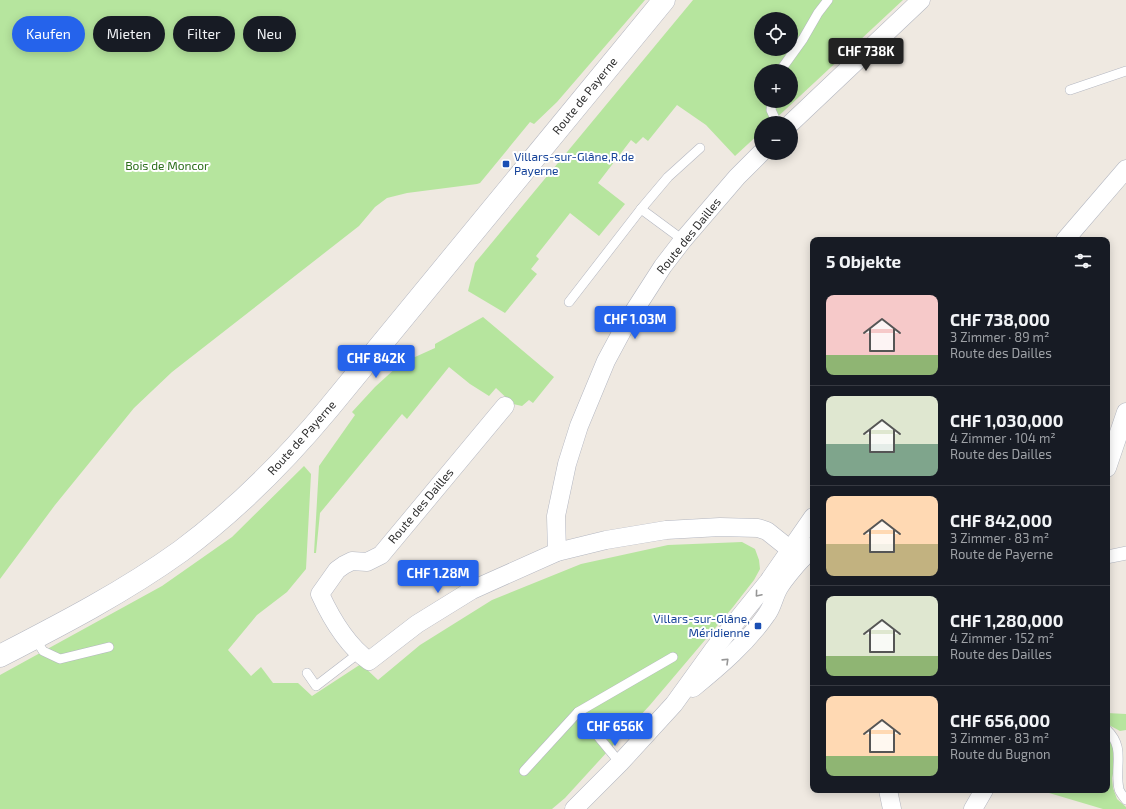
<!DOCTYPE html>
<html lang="de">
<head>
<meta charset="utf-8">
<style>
  body { margin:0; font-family:"Exo 2",sans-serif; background:#20242c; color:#f1f3f6; height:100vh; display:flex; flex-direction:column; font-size:15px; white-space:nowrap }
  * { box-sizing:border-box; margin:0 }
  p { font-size:13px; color:#9ea1a6 }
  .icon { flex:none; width:22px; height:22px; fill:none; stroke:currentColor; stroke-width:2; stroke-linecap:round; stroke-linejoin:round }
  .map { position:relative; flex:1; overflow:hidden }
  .details { position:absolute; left:810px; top:237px; width:300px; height:556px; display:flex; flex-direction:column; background:#171b24; border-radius:8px; box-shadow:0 2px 10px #0003 }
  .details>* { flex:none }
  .hud { position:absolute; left:12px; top:16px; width:380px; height:36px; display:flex; gap:8px }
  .fabs { position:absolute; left:754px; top:12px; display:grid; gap:8px }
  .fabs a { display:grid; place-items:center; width:44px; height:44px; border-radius:50%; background:#171b24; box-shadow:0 2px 10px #0003; font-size:20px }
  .price { position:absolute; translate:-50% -34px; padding:0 9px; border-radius:4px; background:#2563eb; color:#fff; font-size:13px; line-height:26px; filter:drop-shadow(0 1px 2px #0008) }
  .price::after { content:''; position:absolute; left:50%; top:24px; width:12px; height:9px; margin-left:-6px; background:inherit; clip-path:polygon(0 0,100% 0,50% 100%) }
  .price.selected { background:#222; color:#fff }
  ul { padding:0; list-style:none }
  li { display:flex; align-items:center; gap:12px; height:100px; padding:0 16px }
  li+li { border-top:1px solid #363941 }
  li span { display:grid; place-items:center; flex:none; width:112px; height:80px; border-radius:8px; color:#555 }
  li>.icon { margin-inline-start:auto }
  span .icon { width:48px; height:48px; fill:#fffc; stroke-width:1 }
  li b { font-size:17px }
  h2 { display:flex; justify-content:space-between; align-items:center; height:48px; padding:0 16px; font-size:17px }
  .pill { padding:0 14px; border-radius:18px; background:#171b24; box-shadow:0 2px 10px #0003; font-size:14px; line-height:36px }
  .pill.selected { background:#2563eb; color:#fff }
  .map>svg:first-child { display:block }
  .green { fill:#b6e59e; fill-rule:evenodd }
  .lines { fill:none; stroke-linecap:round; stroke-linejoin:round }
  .service-casing { stroke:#b4b7c1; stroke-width:10 }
  .pedestrian-casing { stroke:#b4b7c1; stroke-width:14 }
  .minor-casing { stroke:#b4b7c1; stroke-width:19 }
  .secondary-casing { stroke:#b4b7c1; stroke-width:23 }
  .service { stroke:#fff; stroke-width:9 }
  .pedestrian { stroke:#fff; stroke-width:13 }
  .minor { stroke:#fff; stroke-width:18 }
  .secondary { stroke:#fff; stroke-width:22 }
  .oneway { stroke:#969696 }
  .transit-dot { fill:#1a4fb4; stroke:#fff; stroke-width:1.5 }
  .labels { text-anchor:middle; stroke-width:4; stroke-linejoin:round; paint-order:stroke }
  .street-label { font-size:12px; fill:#2e2e2e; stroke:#fff }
  .transit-label { font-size:12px; fill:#164399; stroke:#fff; text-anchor:start }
  .park-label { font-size:12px; fill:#2c6e1b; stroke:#fff }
</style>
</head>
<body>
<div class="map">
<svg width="1126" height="809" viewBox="0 0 1126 809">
  <rect width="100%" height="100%" fill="#efe9e1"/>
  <g class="green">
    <polygon points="0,0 645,0 557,102 534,124 530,122 480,183 477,184 407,193 387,198 375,207 359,226 172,372 134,408 55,505 0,579"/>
    <path d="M693 0H903L771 123H761V132L735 156 706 125 677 105 648 141 643 137 636 144 631 140 598 183 625 204 599 236 570 213 536 256 539 259 531 269 537 274 505 313 468 291 475 263ZM761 19H791V49H761ZM761 71H791V101H761Z"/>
    <polygon points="483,317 554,377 533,403 529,400 522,406 513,404 496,388 489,396 470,384 449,367 407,419 402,414 320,513 316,553 314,553 319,466 355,415 352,412 375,387 410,355 415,357 435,348 435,344"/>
    <polygon points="304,466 311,474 306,569 287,592 257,615 228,650 251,676 261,667 273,683 298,683 312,696 361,664 378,680 420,645 492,600 581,564 668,545 742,542 755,549 759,560 760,569 754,580 733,607 650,705 565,798 552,809 0,809 0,675 162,586 232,537"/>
    <polygon points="1107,713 1126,714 1126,730 1120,731 1107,724"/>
    <polygon points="1107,736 1115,743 1115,765 1112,778 1113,788 1117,799 1126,807 1126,809 1103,809 1039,790 1107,790"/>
  </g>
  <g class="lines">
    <defs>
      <g id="service">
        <polyline points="780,71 803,39 818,13 828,0"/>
        <polyline points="1070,90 1126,71"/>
        <polyline points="772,101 771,110 777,123"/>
        <polyline points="641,209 668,177 700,148"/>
        <polyline points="569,302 641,209 683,240"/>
        <polyline points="35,638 43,651 60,659 109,647"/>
        <polyline points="307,673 316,686 359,653"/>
        <polyline points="578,712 673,657"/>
        <path d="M1107 730C1126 748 1114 766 1119 789 1120 793 1124 797 1126 800"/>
        <polyline points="524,771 578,712 620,763"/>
      </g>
      <polyline id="pedestrian" points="1107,557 1126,553"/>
      <g id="minor">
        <polyline points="791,123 921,0"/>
        <polyline points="1065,240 1126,169"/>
        <path d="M505 406 381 555 367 562 352 561 344 565 337 570 320 594C331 618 348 646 369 661L417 624 472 590 557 552 606 540 666 530 720 527 758 528 767 531 802 559"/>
        <polyline points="1107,468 1126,412"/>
        <polyline points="557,552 556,516 567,464 579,426 606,361 627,322 663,266 683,240 737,177 761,153"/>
        <path d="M693 688C720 666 747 643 767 614 773 606 774 595 780 586 789 572 802 559 813 546"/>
        <polyline points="888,790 892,809"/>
        <polyline points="574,809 620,763 674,704 713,650 768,582 813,517"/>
        <polyline points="973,809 984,790"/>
      </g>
      <path id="secondary" d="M0 656C62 624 124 592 181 551 236 510 285 461 329 408L664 0"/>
    </defs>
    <use href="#service" class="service-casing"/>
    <use href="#pedestrian" class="pedestrian-casing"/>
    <use href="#minor" class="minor-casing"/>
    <use href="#secondary" class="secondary-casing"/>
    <use href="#service" class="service"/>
    <use href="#pedestrian" class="pedestrian"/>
    <use href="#minor" class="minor"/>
    <use href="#secondary" class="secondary"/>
  </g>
  <defs><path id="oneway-chevron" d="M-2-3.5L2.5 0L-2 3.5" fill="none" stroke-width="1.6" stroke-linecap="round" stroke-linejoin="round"/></defs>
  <g class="oneway">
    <use href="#oneway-chevron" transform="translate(758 594) rotate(130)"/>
    <use href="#oneway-chevron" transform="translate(726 661) rotate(-44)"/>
  </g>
  <g class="transit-dot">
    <rect x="502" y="160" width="8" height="8" rx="2"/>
    <rect x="754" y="622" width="8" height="8" rx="2"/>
  </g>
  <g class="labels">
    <g class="street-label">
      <text transform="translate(585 96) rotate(-51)" y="4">Route de Payerne</text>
      <text transform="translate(689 236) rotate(-51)" y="4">Route des Dailles</text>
      <text transform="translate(302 438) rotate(-48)" y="4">Route de Payerne</text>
      <text transform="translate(421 506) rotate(-50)" y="4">Route des Dailles</text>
    </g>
    <g class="transit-label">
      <text x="514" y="161">Villars-sur-Glâne,R.de<tspan x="514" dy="14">Payerne</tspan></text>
      <text x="750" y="623" text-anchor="end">Villars-sur-Glâne,<tspan x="750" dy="14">Méridienne</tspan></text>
    </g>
    <g class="park-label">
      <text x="167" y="170">Bois de Moncor</text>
    </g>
  </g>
</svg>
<div class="fabs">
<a><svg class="icon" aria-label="locate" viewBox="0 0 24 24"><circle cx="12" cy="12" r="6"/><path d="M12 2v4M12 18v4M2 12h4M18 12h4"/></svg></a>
<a>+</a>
<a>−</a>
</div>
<b class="price selected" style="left:866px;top:72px">CHF 738K</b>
<b class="price" style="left:635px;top:340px">CHF 1.03M</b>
<b class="price" style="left:376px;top:379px">CHF 842K</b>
<b class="price" style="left:438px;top:594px">CHF 1.28M</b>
<b class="price" style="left:615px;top:747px">CHF 656K</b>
<div class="hud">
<a class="pill selected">Kaufen</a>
<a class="pill">Mieten</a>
<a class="pill">Filter</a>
<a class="pill">Neu</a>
</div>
<section class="details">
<h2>5 Objekte<svg class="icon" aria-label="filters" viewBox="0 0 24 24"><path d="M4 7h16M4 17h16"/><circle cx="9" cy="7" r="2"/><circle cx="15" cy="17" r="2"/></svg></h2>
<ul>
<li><span style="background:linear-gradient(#f6c9c9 75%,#8fb573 0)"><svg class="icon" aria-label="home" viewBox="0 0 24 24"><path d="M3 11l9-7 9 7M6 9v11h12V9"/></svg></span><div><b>CHF 738,000</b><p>3 Zimmer · 89 m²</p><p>Route des Dailles</p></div></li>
<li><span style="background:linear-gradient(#dfe7d0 60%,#7fa58c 0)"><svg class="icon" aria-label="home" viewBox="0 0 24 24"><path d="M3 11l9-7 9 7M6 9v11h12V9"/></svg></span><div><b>CHF 1,030,000</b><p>4 Zimmer · 104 m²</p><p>Route des Dailles</p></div></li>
<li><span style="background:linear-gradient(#ffd9b3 60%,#c2b280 0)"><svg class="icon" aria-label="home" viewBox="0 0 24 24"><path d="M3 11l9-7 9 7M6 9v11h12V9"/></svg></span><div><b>CHF 842,000</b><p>3 Zimmer · 83 m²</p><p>Route de Payerne</p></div></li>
<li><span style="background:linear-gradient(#dfe7d0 75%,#8fb573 0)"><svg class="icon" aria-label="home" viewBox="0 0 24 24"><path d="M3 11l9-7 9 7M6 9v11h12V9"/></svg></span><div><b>CHF 1,280,000</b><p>4 Zimmer · 152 m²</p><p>Route des Dailles</p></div></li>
<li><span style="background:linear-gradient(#ffd9b3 75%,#8fb573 0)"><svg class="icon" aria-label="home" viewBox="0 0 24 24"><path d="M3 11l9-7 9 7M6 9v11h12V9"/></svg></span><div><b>CHF 656,000</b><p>3 Zimmer · 83 m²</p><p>Route du Bugnon</p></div></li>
</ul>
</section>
</div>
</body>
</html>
